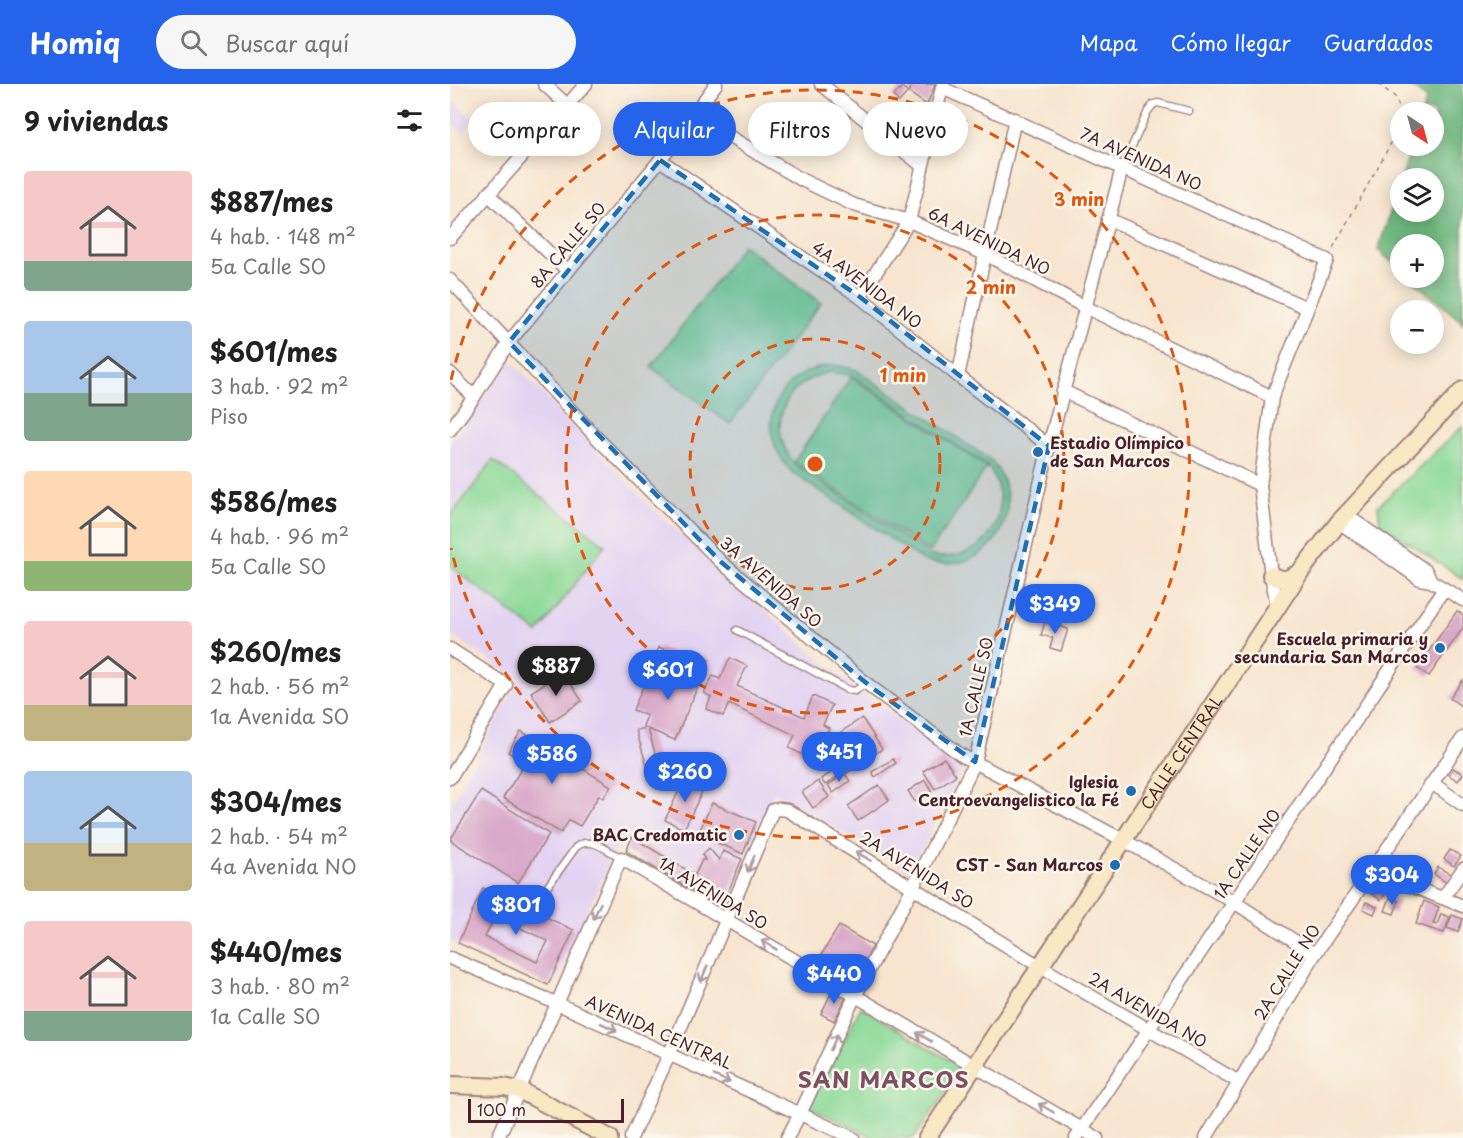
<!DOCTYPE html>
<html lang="es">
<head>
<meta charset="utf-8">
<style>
  body { margin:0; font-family:"Playpen Sans",sans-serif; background:#f6f6f6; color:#222; height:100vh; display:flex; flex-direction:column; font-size:22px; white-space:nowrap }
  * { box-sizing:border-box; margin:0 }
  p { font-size:20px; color:#767676 }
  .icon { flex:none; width:33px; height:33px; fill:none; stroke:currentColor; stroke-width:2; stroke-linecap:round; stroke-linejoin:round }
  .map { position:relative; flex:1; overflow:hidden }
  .panel { display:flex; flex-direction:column; background:#fff; width:450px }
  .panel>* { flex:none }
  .banner { position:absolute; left:18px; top:18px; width:570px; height:54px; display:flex; gap:12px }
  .needle { width:39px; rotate:144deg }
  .tools { position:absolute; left:940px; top:18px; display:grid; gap:12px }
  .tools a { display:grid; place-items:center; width:54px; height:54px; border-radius:50%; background:#fff; box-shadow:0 3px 15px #0003; font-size:30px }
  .scale { position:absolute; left:18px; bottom:15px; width:156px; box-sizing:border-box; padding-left:6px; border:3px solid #4a1f2b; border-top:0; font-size:16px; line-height:21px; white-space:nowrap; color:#4a1f2b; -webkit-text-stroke:4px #fbf7ec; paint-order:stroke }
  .price { position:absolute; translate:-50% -51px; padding:0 14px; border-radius:21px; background:#2563eb; color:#fff; font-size:20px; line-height:39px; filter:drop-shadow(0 2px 3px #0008) }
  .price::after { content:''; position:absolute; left:50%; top:36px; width:18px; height:14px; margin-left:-9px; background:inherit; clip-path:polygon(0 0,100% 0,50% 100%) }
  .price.current { background:#222; color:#fff }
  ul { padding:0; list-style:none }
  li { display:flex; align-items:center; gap:18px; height:150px; padding:0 24px }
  li span { display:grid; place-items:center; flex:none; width:168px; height:120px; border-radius:6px; color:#555 }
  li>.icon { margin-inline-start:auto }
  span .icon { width:72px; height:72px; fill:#fffc; stroke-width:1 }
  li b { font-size:26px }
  h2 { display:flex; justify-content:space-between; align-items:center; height:72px; padding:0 24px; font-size:26px }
  .tag { padding:0 21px; border-radius:27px; background:#fff; box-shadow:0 3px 15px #0003; font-size:21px; line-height:54px }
  .tag.current { background:#2563eb; color:#fff }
  header { display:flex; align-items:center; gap:36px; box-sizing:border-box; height:84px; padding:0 30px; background:#2563eb; color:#fff }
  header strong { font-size:28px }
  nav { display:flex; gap:33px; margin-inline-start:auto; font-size:21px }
  .search { width:420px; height:54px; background:#f6f6f6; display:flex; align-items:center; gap:15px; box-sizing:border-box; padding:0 21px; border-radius:33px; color:#767676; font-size:22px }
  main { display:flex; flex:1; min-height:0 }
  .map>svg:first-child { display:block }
  .built { fill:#e3d3f2 }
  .green { fill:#89d896; stroke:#6a7c60; stroke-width:1.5; fill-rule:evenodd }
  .forest { fill:#6eb87f; stroke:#5c6c55; stroke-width:1.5; fill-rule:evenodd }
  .building { fill:#d9a9ca; fill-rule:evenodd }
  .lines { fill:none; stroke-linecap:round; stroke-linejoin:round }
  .service-casing { stroke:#a0827d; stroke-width:9 }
  .minor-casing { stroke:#a0827d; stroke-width:15 }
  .secondary-casing { stroke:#a0827d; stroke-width:20 }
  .path { stroke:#a0827d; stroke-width:1.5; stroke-dasharray:4.5 4.5; stroke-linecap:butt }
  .service { stroke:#fff; stroke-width:6 }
  .minor { stroke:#fff; stroke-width:12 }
  .secondary { stroke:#f8e8c3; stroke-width:16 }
  .oneway { stroke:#ae9aa0 }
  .marked { fill:#1f6fb2; fill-opacity:0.2; stroke:#1f6fb2; stroke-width:4.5; stroke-dasharray:12 8; stroke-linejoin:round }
  .ring { fill:none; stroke:#e0560e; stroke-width:3; stroke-dasharray:10 8 }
  .poi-dot { fill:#1f6fb2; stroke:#fbf7ec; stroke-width:2 }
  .labels { text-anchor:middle; stroke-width:5; stroke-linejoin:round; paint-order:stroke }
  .street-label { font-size:16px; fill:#4a1f2b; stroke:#fbf7ec }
  .poi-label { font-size:16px; font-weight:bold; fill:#4a1f2b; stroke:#fbf7ec; text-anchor:end }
  .district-label { font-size:22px; font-weight:bold; letter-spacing:1.5px; fill:#7c4f63; stroke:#fbf7ec }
  .centre { fill:#e0560e; stroke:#fbf7ec; stroke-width:3 }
  .ring-label { font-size:18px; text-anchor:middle; font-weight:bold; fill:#e0560e; stroke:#fbf7ec; stroke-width:5; stroke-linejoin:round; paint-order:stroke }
</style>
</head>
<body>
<header>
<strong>Homiq</strong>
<div class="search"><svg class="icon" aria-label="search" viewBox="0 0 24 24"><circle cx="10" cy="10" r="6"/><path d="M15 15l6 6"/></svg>Buscar aquí</div>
<nav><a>Mapa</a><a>Cómo llegar</a><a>Guardados</a></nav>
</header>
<main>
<section class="panel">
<h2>9 viviendas<svg class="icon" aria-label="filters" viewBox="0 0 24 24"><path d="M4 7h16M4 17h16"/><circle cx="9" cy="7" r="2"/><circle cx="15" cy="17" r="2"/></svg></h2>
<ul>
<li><span style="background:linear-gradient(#f6c9c9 75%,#7fa58c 0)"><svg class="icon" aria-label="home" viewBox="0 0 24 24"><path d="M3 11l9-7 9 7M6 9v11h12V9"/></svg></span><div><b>$887/mes</b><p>4 hab. · 148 m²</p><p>5a Calle SO</p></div></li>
<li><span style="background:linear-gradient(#a9c7e8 60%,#7fa58c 0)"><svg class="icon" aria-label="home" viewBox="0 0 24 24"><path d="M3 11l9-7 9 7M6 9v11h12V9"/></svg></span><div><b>$601/mes</b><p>3 hab. · 92 m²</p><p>Piso</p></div></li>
<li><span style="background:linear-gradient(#ffd9b3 75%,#8fb573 0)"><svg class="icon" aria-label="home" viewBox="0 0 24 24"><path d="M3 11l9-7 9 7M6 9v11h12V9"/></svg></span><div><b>$586/mes</b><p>4 hab. · 96 m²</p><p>5a Calle SO</p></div></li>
<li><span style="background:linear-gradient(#f6c9c9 70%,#c2b280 0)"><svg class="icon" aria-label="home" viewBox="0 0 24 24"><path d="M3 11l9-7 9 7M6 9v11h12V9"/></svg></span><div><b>$260/mes</b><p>2 hab. · 56 m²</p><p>1a Avenida SO</p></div></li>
<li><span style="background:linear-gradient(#a9c7e8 60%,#c2b280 0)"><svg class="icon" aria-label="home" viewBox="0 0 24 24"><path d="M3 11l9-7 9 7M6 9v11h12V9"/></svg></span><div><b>$304/mes</b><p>2 hab. · 54 m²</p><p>4a Avenida NO</p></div></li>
<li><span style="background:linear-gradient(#f6c9c9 75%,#7fa58c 0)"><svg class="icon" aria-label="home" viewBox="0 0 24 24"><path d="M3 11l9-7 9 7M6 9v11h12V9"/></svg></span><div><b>$440/mes</b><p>3 hab. · 80 m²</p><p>1a Calle SO</p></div></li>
</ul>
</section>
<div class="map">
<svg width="1013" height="1054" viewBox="0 0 1013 1054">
  <rect width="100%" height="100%" fill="#fbf7ec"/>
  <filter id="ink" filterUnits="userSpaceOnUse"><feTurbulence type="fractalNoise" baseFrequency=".0167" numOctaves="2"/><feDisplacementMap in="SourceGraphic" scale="12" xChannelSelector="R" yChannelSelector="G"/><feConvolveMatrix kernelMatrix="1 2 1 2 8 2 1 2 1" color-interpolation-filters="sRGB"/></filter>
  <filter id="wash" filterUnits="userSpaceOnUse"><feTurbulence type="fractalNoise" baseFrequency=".008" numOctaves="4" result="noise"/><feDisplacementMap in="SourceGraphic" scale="24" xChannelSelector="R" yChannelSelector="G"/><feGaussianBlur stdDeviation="1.35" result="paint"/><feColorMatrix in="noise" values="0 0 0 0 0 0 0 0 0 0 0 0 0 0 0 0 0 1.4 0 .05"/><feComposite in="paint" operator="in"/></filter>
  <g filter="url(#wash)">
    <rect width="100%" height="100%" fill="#f7e5cf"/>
    <g class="built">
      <polygon points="5,19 24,35 13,49 0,38 0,25"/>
      <polygon points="61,276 201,423 312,524 386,589 514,681 461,788 324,708 274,831 167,763 103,903 0,857 0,723 69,595 0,550 0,359"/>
    </g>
    <g class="green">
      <polygon points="293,161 371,219 280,340 201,283"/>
      <path d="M385 281 406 286 542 377C582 430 538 494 474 477L343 389C300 346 325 285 385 281ZM380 288 402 291 538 382C569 429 536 480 481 472L345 381C315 343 332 298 380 288Z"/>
      <polygon points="401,293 537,383 480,468 344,378"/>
      <polygon points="1013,342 1013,495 930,440 928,422"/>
      <polygon points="43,376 155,461 88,549 0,482 0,433"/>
      <polygon points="411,923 513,984 464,1054 424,1054 359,1023"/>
    </g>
    <path class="forest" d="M958 0H1013V239L960 194H984V160H951V186L928 166 962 62H984V28H972L977 15ZM951 94H984V128H951Z"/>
    <g id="blocks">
      <g class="building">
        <polygon points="463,0 485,0 477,21 458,8"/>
        <polygon points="452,3 458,8 449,18 443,12"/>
        <polygon points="1007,527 1013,531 1013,544 979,592 967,584"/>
        <polygon points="595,538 618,545 611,567 600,564 603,554 591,551"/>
        <polygon points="209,563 241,577 244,569 259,576 225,656 198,645 211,689 200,692 186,646 196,644 193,642 197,632 183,626 197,593 211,600 209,604 216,607 224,590 202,580"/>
        <polygon points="280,574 297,582 287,602 354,633 363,612 382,621 373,641 379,644 371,662 364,659 357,673 339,664 345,651 279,620 273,632 256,625 261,613 254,609 263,592 270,595"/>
        <polygon points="113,588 132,617 100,638 81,608"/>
        <polygon points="1013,596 1013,619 1011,622 1000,614"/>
        <polygon points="412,634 432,665 397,689 376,658"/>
        <polygon points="71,647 161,702 153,714 149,711 130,742 119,736 111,749 53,714 75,679 58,668"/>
        <polygon points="494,674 506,691 485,705 473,687"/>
        <polygon points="443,675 446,679 425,693 422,688"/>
        <polygon points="390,683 394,688 375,701 371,695"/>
        <polygon points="1003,684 1013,690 1008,697 999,691"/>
        <polygon points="395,690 400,697 383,709 378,701"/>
        <polygon points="236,692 255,702 234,745 215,736"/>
        <polygon points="475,696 482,707 465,718 458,707"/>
        <polygon points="368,697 379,713 363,724 352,708"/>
        <polygon points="429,701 439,716 408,737 398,722"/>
        <polygon points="31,707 99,750 68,799 0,756"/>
        <polygon points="262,719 306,738 293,770 248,750"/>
        <polygon points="182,753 245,791 252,776 255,776 252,771 259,764 269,776 273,767 292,775 271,824 176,767"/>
        <polygon points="1000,766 1011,772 1004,782 994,775"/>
        <polygon points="988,783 1002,791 997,799 984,790"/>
        <polygon points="925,795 939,804 931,816 917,807"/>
        <path d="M33 804 124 846 98 901 8 859ZM45 832 98 857 87 878 35 853Z"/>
        <polygon points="940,814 949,817 944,830 935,827"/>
        <polygon points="974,817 989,823 983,840 987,841 991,830 1000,833 994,849 966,840"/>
        <polygon points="916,818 927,823 924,830 913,825"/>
        <polygon points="1002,831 1013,835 1008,848 997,844"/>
        <polygon points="389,842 423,862 403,899 367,878"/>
        <polygon points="383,905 397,912 384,937 371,930"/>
      </g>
    </g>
  </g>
  <g filter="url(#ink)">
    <use href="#blocks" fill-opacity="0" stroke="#a0827d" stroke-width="1.5"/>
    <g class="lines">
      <defs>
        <g id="service">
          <polyline points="672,84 698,27 704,20 708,19 739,27"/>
          <polyline points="287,546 398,606 405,607 416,599"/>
          <path d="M95 806 126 763C141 751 156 767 171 773"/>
        </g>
        <g id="minor">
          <polyline points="94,0 117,21"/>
          <polyline points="371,0 471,81"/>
          <polyline points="492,4 877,176 822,313 810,401 821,491 828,525"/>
          <polyline points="243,31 352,96 404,121 459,137 535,170 635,223 822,313"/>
          <polyline points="210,76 410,213 508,292 599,362"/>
          <polyline points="38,110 118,187"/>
          <polyline points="658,135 857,224"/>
          <polyline points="0,154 136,0"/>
          <polyline points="0,196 146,353 271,478 421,603 511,671 675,757 784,818 865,870"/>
          <polyline points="410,213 459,137 493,0"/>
          <polyline points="0,289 24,313"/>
          <polyline points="508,292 565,35"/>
          <polyline points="613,307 810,401"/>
          <polyline points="0,346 24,313 59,258 210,76 266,0"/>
          <polyline points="896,431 976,487 981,497"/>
          <polyline points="889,438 970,495 981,497 1013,516"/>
          <polyline points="0,565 56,601 0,694"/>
          <polyline points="982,699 1013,721"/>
          <polyline points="922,787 1013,822"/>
          <polyline points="993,814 1013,785"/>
          <polyline points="0,874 106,919 403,1054"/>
          <polyline points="48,1054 171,774 647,1054"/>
          <polyline points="181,1054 219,971 323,726 330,725 337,726 591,883 789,998"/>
          <polyline points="337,1054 350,1030 405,912 463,803 525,678 599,362 672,84"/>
          <polyline points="626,1054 994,505"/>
          <polyline points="756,1054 865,870 1013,654"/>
        </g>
        <g id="secondary">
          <path d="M821 491C833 498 839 495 850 488"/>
          <polyline points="0,1001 54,1003 69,1006 160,1054"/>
          <path id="s1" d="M477 1054 851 487 889 438 1013 306"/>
        </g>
      </defs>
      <use href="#service" class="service-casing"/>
      <use href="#minor" class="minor-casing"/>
      <use href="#secondary" class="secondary-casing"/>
      <g class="path">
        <polyline points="928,0 945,13 951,28"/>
        <polyline points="883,164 951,41"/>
      </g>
      <use href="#service" class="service"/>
      <use href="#minor" class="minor"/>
      <use href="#secondary" class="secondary"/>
    </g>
    <defs><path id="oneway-shaft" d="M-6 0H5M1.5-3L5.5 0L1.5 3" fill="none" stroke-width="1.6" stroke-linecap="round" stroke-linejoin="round" transform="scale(1.5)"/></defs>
    <g class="oneway">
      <use href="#oneway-shaft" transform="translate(413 772) rotate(-149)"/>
      <use href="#oneway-shaft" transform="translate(301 780) rotate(113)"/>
      <use href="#oneway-shaft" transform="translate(147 827) rotate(114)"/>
      <use href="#oneway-shaft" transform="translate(319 861) rotate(-149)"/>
      <use href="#oneway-shaft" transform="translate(254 890) rotate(113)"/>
      <use href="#oneway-shaft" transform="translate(159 943) rotate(25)"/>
      <use href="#oneway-shaft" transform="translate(474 953) rotate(-149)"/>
      <use href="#oneway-shaft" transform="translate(384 958) rotate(-65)"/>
      <use href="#oneway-shaft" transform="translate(272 995) rotate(24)"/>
      <use href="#oneway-shaft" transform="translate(596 1024) rotate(-150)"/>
    </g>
  </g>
  <path class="marked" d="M210 76 410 213 599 362 525 678 421 603 271 478 59 258Z"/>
  <g class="ring">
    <circle cx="365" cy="380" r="125"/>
    <circle cx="365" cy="380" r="249"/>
    <path d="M1 296A374 374 0 1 1 1 464"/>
  </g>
  <g class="poi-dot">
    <circle cx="588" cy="368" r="6"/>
    <circle cx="990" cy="564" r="6"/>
    <circle cx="681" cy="707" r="6"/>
    <circle cx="289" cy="751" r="6"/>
    <circle cx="665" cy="781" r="6"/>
  </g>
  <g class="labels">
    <g class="street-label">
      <text transform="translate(691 75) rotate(24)" y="6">7A AVENIDA NO</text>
      <text transform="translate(539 157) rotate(26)" y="6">6A AVENIDA NO</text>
      <text transform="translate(118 161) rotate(-50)" y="6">8A CALLE SO</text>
      <text transform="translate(417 201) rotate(37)" y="6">4A AVENIDA NO</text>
      <text transform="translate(321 498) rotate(41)" y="6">3A AVENIDA SO</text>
      <text transform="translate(526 603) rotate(-77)" y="6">1A CALLE SO</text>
      <text dy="6" stroke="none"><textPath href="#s1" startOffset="462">CALLE CENTRAL</textPath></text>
      <text transform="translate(797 770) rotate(-56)" y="6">1A CALLE NO</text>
      <text transform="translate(467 786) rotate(32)" y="6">2A AVENIDA SO</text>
      <text transform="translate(263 809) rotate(31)" y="6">1A AVENIDA SO</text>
      <text transform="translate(837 888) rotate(-58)" y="6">2A CALLE NO</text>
      <text transform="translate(698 926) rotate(30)" y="6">2A AVENIDA NO</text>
      <text transform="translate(209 948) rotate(24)" y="6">AVENIDA CENTRAL</text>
    </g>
    <g class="poi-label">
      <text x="600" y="365" text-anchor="start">Estadio Olímpico<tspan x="600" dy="18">de San Marcos</tspan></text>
      <text x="978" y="561">Escuela primaria y<tspan x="978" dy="18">secundaria San Marcos</tspan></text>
      <text x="669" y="704">Iglesia<tspan x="669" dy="18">Centroevangelistico la Fé</tspan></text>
      <text x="277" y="757">BAC Credomatic</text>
      <text x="653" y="787">CST - San Marcos</text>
    </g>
    <g class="district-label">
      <text x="434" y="1004">SAN MARCOS</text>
    </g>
  </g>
  <circle cx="365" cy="380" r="9" class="centre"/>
  <g class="ring-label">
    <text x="629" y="122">3 min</text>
    <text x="541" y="210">2 min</text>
    <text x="453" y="298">1 min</text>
  </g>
</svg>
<div class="tools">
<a><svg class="needle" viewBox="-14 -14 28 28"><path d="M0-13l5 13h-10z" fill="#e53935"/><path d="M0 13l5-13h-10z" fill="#767676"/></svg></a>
<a><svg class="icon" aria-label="layers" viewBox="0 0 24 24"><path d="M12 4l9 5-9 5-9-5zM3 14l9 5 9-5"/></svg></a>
<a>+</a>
<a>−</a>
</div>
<div class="scale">100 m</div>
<b class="price" style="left:605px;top:551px">$349</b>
<b class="price current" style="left:106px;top:613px">$887</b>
<b class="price" style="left:218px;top:617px">$601</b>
<b class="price" style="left:389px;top:699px">$451</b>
<b class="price" style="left:102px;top:701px">$586</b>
<b class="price" style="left:235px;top:719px">$260</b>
<b class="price" style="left:942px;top:822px">$304</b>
<b class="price" style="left:66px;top:852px">$801</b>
<b class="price" style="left:384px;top:921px">$440</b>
<div class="banner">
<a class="tag">Comprar</a>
<a class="tag current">Alquilar</a>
<a class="tag">Filtros</a>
<a class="tag">Nuevo</a>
</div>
</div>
</main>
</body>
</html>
